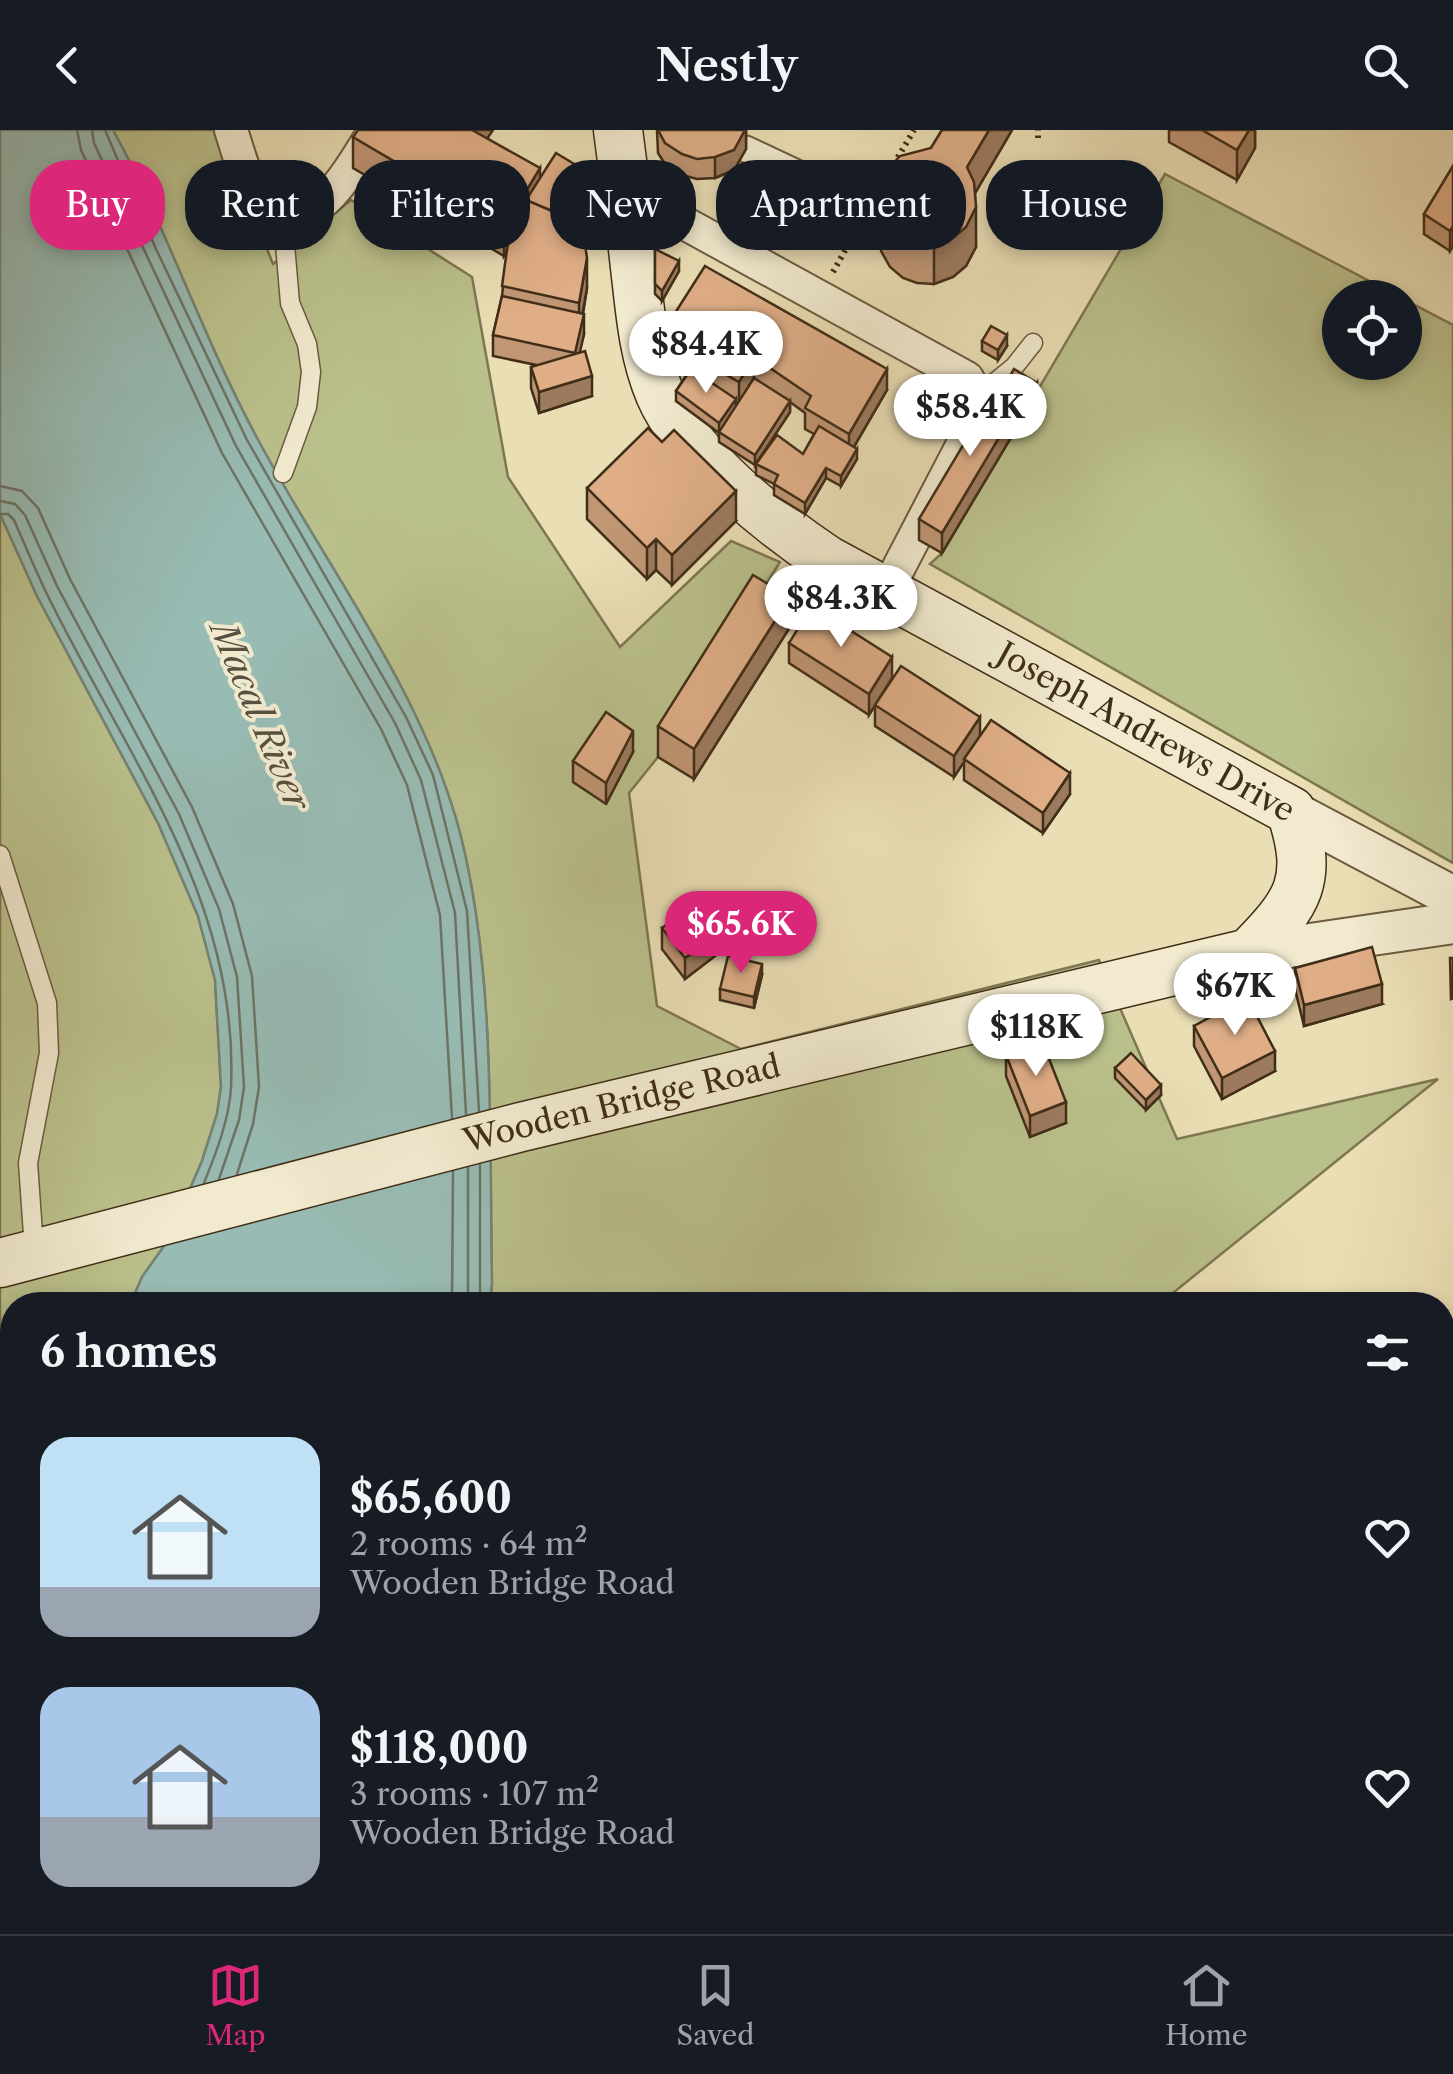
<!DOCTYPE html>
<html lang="en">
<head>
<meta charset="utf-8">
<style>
  body { margin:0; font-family:"Libre Caslon Text",serif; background:#20242c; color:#f1f3f6; height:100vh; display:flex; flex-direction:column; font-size:38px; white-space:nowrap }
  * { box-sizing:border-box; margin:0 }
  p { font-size:32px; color:#9ea1a6 }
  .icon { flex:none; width:55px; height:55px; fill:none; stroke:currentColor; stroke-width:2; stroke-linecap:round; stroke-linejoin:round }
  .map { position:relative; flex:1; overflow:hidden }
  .details { position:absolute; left:0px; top:1162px; width:1455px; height:642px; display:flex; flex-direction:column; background:#171b24; border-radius:40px 40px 0 0; box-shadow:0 5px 15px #0003 }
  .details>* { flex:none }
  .hud { position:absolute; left:30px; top:30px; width:1395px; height:90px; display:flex; gap:20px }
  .buttons { position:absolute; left:1322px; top:150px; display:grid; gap:20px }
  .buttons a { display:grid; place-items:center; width:100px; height:100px; border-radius:50%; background:#171b24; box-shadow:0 5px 15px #0003; font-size:50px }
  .price { position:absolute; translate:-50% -85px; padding:0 22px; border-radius:35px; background:#fff; color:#222; font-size:32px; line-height:65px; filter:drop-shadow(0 2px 5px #0008) }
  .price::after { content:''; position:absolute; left:50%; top:60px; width:30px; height:22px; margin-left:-15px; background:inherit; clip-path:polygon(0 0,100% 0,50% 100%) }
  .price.active { background:#db2777; color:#fff }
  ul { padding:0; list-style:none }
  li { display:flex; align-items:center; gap:30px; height:250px; padding:0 40px }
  li span { display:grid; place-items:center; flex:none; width:280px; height:200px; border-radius:30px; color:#555 }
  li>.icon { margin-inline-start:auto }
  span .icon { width:120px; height:120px; fill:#fffc; stroke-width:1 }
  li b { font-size:42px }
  h2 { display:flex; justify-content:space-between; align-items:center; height:120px; padding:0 40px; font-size:42px }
  .tag { padding:0 35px; border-radius:40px; background:#171b24; box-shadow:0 5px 15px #0003; font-size:35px; line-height:90px }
  .tag.active { background:#db2777; color:#fff }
  header { display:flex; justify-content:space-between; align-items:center; height:130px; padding:0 40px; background:#171b24; font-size:45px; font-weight:600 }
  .tab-bar { display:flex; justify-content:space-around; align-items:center; height:140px; border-top:2px solid #363941; background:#171b24; font-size:28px; color:#9ea1a6 }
  .tab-bar a { display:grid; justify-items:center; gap:5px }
  .tab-bar .active { color:#db2777 }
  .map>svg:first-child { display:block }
  .green { fill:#bac08b; stroke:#7e7752; stroke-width:2.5 }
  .water { fill:#98bbb3; stroke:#758375; stroke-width:2.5 }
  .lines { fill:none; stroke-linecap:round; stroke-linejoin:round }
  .shore { stroke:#6c7466; stroke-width:2.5 }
  .service-casing { stroke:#6b5a3f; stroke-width:21 }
  .pedestrian-casing { stroke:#6b5a3f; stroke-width:29 }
  .minor-casing { stroke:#6b5a3f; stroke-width:36 }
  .tertiary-casing { stroke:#6b5a3f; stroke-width:44 }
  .secondary-casing { stroke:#412e18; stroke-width:51 }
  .path { stroke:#412e18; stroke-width:6; stroke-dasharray:2.5 5; stroke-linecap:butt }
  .service { stroke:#f1eacf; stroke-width:18 }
  .pedestrian { stroke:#f1eacf; stroke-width:25 }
  .minor { stroke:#f1eacf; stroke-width:32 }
  .tertiary { stroke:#f1eacf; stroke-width:40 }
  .secondary { stroke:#f1eacf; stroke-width:48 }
  .wall { fill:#c09674; stroke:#412e18; stroke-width:2.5 }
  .shaded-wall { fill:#9c7a5e; stroke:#412e18; stroke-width:2.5 }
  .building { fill:#dfae87; stroke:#412e18; stroke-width:2.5 }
  .labels { text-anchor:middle; stroke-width:8; stroke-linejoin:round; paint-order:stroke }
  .street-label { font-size:32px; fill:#412e18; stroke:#f1eacf }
  .water-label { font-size:35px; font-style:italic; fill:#57513f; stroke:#f1eacf }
</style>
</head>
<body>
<header><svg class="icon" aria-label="back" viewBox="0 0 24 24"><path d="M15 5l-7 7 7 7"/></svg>Nestly<svg class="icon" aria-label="search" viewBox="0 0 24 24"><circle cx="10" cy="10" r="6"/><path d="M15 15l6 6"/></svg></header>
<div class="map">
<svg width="1453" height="1804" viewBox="0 0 1453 1804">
  <rect width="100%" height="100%" fill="#eadeb5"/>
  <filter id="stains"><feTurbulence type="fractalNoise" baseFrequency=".002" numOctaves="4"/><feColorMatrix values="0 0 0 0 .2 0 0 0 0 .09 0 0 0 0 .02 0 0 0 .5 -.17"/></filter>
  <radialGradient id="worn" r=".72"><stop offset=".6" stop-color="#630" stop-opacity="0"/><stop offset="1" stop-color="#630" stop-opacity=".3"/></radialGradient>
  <g class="green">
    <path d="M113 0H219L273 134 351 70 472 147 508 347 620 517 731 411 780 432 658 627 629 663 657 876 741 919 1099 830 1177 1009 1438 949 1158 1175H490L492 1154C489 1008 496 844 460 703 423 562 325 435 257 308 203 208 167 99 113 0Z"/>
    <polygon points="1165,44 1400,167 1340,168 1340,232 1405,232 1405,170 1453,195 1453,733 930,434 942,423"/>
    <polygon points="0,384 37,466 158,693 198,786 215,850 221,957 217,984 202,1031 167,1112 142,1147 130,1175 12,1175 12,1792 152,1793 149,1804 0,1804"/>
    <polygon points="1453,1264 1453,1804 317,1804 320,1792 1442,1792 1442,1271"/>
  </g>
  <g class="water">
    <path d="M0 0H113C167 99 203 208 257 308 325 435 423 562 460 703 496 844 489 1008 492 1154L489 1175H130L142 1147 167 1112 202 1031 217 984 221 957 215 850 198 786 158 693 37 466 0 384Z"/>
    <polygon points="152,1793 152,1792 320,1793 317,1804 149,1804"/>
  </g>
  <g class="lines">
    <g class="shore">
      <polyline points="77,0 81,20 222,323 381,599 407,655 440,785 452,988"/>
      <polyline points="92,0 94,13 236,316 395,593 421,650 455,783 466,984"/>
      <polyline points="105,0 156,119 247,310 406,587 433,645 467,781 479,981"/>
      <polyline points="0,356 22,361 38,378 70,449 192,677 233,774 252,846 259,957 253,994 237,1044"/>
      <polyline points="0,371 15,374 25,385 57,456 179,684 219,779 237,847 244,957 239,990 219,1049"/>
      <path d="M0 384H8L14 390C24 413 34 437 45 460 123 622 240 768 231 958 229 990 216 1023 204 1053"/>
      <polyline points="452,1175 453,1042"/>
      <polyline points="468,1175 468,1038"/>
      <polyline points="480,1175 480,1035"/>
    </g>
    <defs>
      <g id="service">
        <polyline points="977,267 1014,237 1033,213"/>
        <polyline points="283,343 307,277 311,242 307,214 290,173 283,91"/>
        <polyline points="0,725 47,873 49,923 28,1033 33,1104 37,1120"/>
      </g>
      <polyline id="pedestrian" points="746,19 869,77"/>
      <g id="minor">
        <path d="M231 0C243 36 249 72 283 91 331 82 351 37 375 0"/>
        <polyline points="626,61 967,248 977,267 974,293 887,460"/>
      </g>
      <g id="tertiary">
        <polyline points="1291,681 1453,767"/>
        <polyline points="1249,823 1453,793"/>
      </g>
      <g id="secondary">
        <path id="s1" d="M0 1133 521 997 1249 823C1299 772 1314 751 1291 681L827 430C773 394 686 325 660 264 643 224 640 180 635 137 630 91 624 46 618 0"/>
      </g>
    </defs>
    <use href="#service" class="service-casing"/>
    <use href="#pedestrian" class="pedestrian-casing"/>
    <use href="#minor" class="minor-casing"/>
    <use href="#tertiary" class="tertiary-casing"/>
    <use href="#secondary" class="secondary-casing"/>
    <g class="path">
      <polyline points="1038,8 1038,0"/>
      <polyline points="894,34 914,0"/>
      <polyline points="833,142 856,101"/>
      <polyline points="749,1792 771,1804"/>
    </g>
    <use href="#service" class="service"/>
    <use href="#pedestrian" class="pedestrian"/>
    <use href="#minor" class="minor"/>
    <use href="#tertiary" class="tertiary"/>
    <use href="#secondary" class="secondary"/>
  </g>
  <g class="wall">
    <polygon points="657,0 746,0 746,19 734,40 715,48 697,49 682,45 665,34 658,23"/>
    <polygon points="942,0 1012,0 975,63 976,117 966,136 953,147 934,154 917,153 903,148 890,137 881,121 881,54 931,18"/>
    <polygon points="1169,0 1255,0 1255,18 1237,50 1169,12"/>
    <polygon points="353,7 487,8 540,48 584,53 600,84 584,109 587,158 583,184 584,204 579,222 592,266 539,283 531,258 531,237 536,235 493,226 493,205 502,166 507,122 504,126 353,38"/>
    <polygon points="1453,36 1450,121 1424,104 1424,84"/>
    <polygon points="655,119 679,141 662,171 655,164"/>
    <polygon points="675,183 887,260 854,317 857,329 841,356 826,348 805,384 774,365 774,354 756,345 756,334 803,324 814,304 805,299 805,283 790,272 790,282 755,335 719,312 719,303 676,271 676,261 688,243 668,231 668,210"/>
    <polygon points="982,211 1007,216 998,230 982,221"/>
    <polygon points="1003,258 1037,264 942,423 919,410 919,389"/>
    <polygon points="587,358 736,391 672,455 656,440 647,449 587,389"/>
    <polygon points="790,497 694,649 658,627 658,596"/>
    <polygon points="789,513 892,548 1070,664 1043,703 964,650 964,631 954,647 875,596 875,575 869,585 789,533"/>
    <polygon points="633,622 606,674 573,652 573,631"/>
    <polygon points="662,798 715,826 685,849 662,819"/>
    <polygon points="1295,838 1382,874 1304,896 1295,859"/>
    <polygon points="762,845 754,878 720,870 720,859"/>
    <polygon points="1194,896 1275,941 1222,969 1194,916"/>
    <polygon points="1006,925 1066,993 1030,1007 1006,946"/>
    <polygon points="1115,938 1161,965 1146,980 1115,948"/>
  </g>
  <g class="shaded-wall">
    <polygon points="472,0 493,0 472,31"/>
    <polygon points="746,0 746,19 734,40 715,48 715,27"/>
    <polygon points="989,0 1012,0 967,77 967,37"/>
    <polygon points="1249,0 1255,0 1255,18 1237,50 1237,20"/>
    <polygon points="540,38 540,68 532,82 522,68"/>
    <polygon points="600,63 600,84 576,122 576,101"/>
    <polygon points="976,77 976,117 966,136 953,147 934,154 934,115"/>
    <polygon points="512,83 512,114 504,126 504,96"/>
    <polygon points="1453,96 1453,117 1450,121 1450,101"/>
    <polygon points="587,128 587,158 580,198 584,184 584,204 575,244 575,223 579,202 579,173"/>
    <polygon points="679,131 679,141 662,171 662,161"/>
    <polygon points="1007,205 1007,216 998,230 998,220"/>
    <polygon points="704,206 704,227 697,228 697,236 690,245 690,224"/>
    <polygon points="754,227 754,248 739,273 739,252"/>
    <polygon points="887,239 887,260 849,325 849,304"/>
    <polygon points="592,246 592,266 539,283 539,262"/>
    <polygon points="1037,253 1037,264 1022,289 1022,279"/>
    <polygon points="736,269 736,279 719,304 719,293"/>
    <polygon points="1022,269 1022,289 942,423 942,403"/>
    <polygon points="790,271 790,282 755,335 755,325"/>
    <polygon points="857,319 857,329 841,356 841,346"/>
    <polygon points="826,338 826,348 805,384 805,373"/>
    <polygon points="736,361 736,391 672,455 672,425"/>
    <polygon points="656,409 656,440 647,449 647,418"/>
    <polygon points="790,467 790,497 694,649 694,619"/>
    <polygon points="892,527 892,548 869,585 869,564"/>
    <polygon points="980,587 980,608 954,647 954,626"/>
    <polygon points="633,601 633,622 606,674 606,653"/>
    <polygon points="1070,643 1070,664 1043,703 1043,683"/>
    <polygon points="715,806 715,826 685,849 685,828"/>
    <polygon points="762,834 762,845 754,878 754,867"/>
    <polygon points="1382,854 1382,874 1304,896 1304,875"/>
    <polygon points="1275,921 1275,941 1222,969 1222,948"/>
    <polygon points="1161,955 1161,965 1146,980 1146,970"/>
    <polygon points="1066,972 1066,993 1030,1007 1030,986"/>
  </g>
  <g class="building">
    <polygon points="358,0 472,0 540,38 522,68 582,94 587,128 579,173 502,156 512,83 504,96 353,7"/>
    <polygon points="658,0 745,0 734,20 715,27 697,29 682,24 665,13"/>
    <polygon points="942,0 989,0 967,37 974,52 976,77 966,97 953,108 934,115 917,114 903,108 890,97 881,81 881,54 888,39 900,26 931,18"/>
    <polygon points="1202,0 1249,0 1237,20"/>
    <polygon points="556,23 584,40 578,49 600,63 581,93 526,70"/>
    <polygon points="1453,36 1453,96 1450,101 1424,84"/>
    <polygon points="655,119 679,131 662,161 655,154"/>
    <polygon points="705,136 887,239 849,304 805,278 811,266 754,227 739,252 697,228 711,210 704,206 690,224 668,210 675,183"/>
    <polygon points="502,166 584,184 575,223 493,205"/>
    <polygon points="991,196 1007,205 998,220 982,211"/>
    <polygon points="585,221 592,246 539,262 531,237"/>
    <polygon points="691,239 736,269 719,293 676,261"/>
    <polygon points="1014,239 1037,253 1022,279 1022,269 1003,258"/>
    <polygon points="754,248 790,271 755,325 719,302"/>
    <polygon points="999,255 1022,269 942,403 919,389"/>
    <polygon points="819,296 857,319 841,346 826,338 805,373 774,354 778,345 756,334 777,305 803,324"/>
    <polygon points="648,298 662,312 674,300 736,361 672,425 656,409 647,418 587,358"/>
    <polygon points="753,445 790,467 694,619 658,596"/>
    <polygon points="812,476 892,527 869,564 789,513"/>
    <polygon points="901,536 980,587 954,626 875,575"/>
    <polygon points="606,582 633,601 606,653 573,631"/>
    <polygon points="991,590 1070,643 1043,683 964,629"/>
    <polygon points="693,775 715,806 685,828 662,798"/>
    <polygon points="1372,817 1382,854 1304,875 1295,838"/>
    <polygon points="728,826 762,834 754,867 720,859"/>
    <polygon points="1450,828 1453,828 1453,868 1451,869"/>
    <polygon points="1247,867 1275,921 1222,948 1194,896"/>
    <polygon points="1042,911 1066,972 1030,986 1006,925"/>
    <polygon points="1131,923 1161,955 1146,970 1115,938"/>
  </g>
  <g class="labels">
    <g class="street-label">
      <text transform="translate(1146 602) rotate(29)" y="11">Joseph Andrews Drive</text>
      <text dy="11" stroke="none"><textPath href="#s1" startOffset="642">Wooden Bridge Road</textPath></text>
    </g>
    <g class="water-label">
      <text transform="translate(260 586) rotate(67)" y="12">Macal River</text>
    </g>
  </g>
  <rect width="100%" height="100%" filter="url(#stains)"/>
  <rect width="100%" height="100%" fill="url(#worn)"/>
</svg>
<div class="buttons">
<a><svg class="icon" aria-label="locate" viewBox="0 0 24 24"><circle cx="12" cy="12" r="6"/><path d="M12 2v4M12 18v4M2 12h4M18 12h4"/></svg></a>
</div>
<b class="price" style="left:706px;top:266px">$84.4K</b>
<b class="price" style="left:970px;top:329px">$58.4K</b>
<b class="price" style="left:841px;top:520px">$84.3K</b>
<b class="price active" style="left:741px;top:846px">$65.6K</b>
<b class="price" style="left:1235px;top:908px">$67K</b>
<b class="price" style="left:1036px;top:949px">$118K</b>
<div class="hud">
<a class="tag active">Buy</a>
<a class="tag">Rent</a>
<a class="tag">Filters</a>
<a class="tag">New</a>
<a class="tag">Apartment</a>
<a class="tag">House</a>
</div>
<section class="details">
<h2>6 homes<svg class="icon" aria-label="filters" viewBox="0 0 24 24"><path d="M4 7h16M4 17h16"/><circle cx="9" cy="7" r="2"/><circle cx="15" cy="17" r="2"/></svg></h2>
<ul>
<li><span style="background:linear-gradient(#bfe0f5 75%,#9aa5b1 0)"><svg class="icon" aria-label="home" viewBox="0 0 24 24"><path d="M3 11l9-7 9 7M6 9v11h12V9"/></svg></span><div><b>$65,600</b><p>2 rooms · 64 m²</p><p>Wooden Bridge Road</p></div><svg class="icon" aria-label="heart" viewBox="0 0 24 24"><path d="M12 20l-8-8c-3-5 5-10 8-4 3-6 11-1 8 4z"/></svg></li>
<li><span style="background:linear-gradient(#a9c7e8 65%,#9aa5b1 0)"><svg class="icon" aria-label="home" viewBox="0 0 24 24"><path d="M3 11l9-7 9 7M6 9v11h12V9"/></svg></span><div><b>$118,000</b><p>3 rooms · 107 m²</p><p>Wooden Bridge Road</p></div><svg class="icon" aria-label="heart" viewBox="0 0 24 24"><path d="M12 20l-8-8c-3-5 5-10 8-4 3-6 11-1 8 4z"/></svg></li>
</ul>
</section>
</div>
<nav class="tab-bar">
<a class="active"><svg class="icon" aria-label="map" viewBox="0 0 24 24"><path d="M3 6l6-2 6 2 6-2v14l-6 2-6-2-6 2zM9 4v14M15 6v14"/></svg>Map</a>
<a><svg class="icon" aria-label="saved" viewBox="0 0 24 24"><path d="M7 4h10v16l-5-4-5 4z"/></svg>Saved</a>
<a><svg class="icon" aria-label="home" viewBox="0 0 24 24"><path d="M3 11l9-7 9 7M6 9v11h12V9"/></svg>Home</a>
</nav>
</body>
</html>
